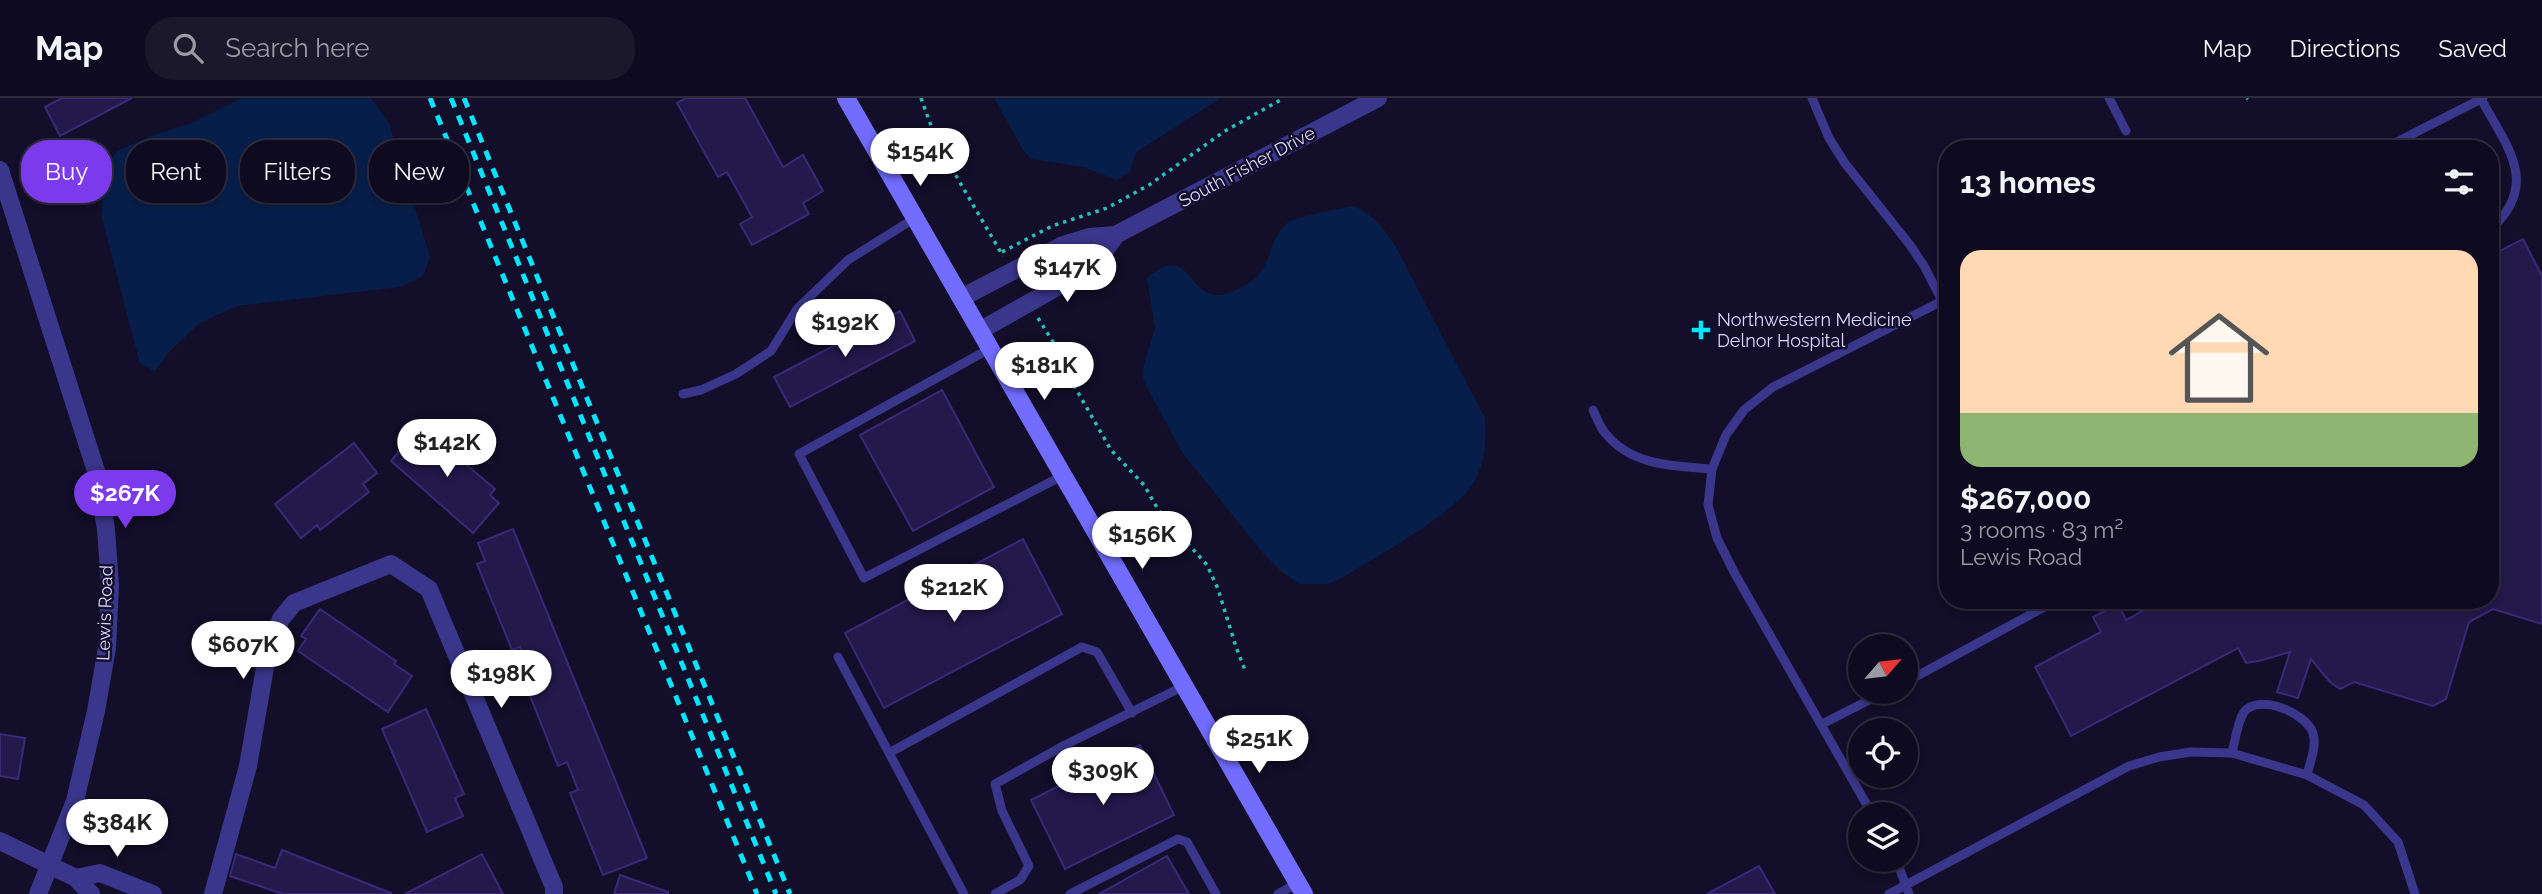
<!DOCTYPE html>
<html lang="en">
<head>
<meta charset="utf-8">
<style>
  body { margin:0; font-family:Raleway,sans-serif; background:#1c182c; color:#f1f3f6; height:100vh; display:flex; flex-direction:column; font-size:26px; white-space:nowrap }
  * { box-sizing:border-box; margin:0 }
  p { font-size:23px; color:#9b9aa4 }
  .icon { flex:none; width:38px; height:38px; fill:none; stroke:currentColor; stroke-width:2; stroke-linecap:round; stroke-linejoin:round }
  .map { position:relative; flex:1; overflow:hidden }
  .drawer { position:absolute; left:1939px; top:42px; width:560px; height:469px; display:flex; flex-direction:column; background:#0e0a1f; border-radius:28px; box-shadow:0 4px 10px #0003,0 0 0 2px #2e2b3d }
  .drawer>* { flex:none }
  .top-card { position:absolute; left:21px; top:42px; width:665px; height:63px; display:flex; gap:14px }
  .needle { width:46px; rotate:62deg }
  .tools { position:absolute; left:1848px; top:536px; display:grid; gap:14px }
  .tools a { display:grid; place-items:center; width:70px; height:70px; border-radius:50%; background:#0e0a1f; box-shadow:0 4px 10px #0003,0 0 0 2px #2e2b3d; font-size:35px }
  .price { position:absolute; translate:-50% -60px; padding:0 16px; border-radius:24px; background:#fff; color:#222; font-size:23px; line-height:46px; filter:drop-shadow(0 2px 4px #0008) }
  .price::after { content:''; position:absolute; left:50%; top:42px; width:21px; height:16px; margin-left:-10px; background:inherit; clip-path:polygon(0 0,100% 0,50% 100%) }
  .price.current { background:#7c3aed; color:#fff }
  ul { padding:0; list-style:none }
  li { display:grid; align-content:center; gap:14px; height:371px; padding:0 21px }
  li span { display:grid; place-items:center; height:217px; border-radius:21px; color:#555 }
  li>.icon { margin-inline-start:auto }
  span .icon { width:126px; height:126px; fill:#fffc; stroke-width:1 }
  li b { font-size:30px }
  h2 { display:flex; justify-content:space-between; align-items:center; height:84px; padding:0 21px; font-size:30px }
  .pill { padding:0 24px; border-radius:28px; background:#0e0a1f; box-shadow:0 4px 10px #0003,0 0 0 2px #2e2b3d; font-size:24px; line-height:63px }
  .pill.current { background:#7c3aed; color:#fff }
  header { display:flex; align-items:center; gap:42px; box-sizing:border-box; height:98px; padding:0 35px; background:#0e0a1f; border-bottom:2px solid #2e2b3d }
  header strong { font-size:33px }
  nav { display:flex; gap:38px; margin-inline-start:auto; font-size:24px }
  .search { width:490px; height:63px; background:#1c182c; display:flex; align-items:center; gap:18px; box-sizing:border-box; padding:0 24px; border-radius:28px; color:#9b9aa4; font-size:26px }
  .map>svg:first-child { display:block }
  .water { fill:#071e4a }
  .building { fill:#23194b; stroke:#3a2979; stroke-width:2 }
  .lines { fill:none; stroke-linecap:round; stroke-linejoin:round }
  .path { stroke:#27c2ba; stroke-width:3.5; stroke-dasharray:3.5 5; stroke-linecap:butt }
  .lane { stroke:#3a368b; stroke-width:9 }
  .street { stroke:#3a368b; stroke-width:18 }
  .secondary { stroke:#726dff; stroke-width:18 }
  .rail { stroke:#02e4ff; stroke-width:5; stroke-dasharray:10 9; stroke-linecap:butt }
  .poi-dot { fill:#02e4ff; stroke:#130e29; stroke-width:2.5 }
  .labels { text-anchor:middle; stroke-width:5; stroke-linejoin:round; paint-order:stroke }
  .street-label { font-size:18px; fill:#dbd6ff; stroke:#130e29 }
  .poi-label { font-size:18px; fill:#dbd6ff; stroke:#130e29; text-anchor:start }
</style>
</head>
<body>
<header>
<strong>Map</strong>
<div class="search"><svg class="icon" aria-label="search" viewBox="0 0 24 24"><circle cx="10" cy="10" r="6"/><path d="M15 15l6 6"/></svg>Search here</div>
<nav><a>Map</a><a>Directions</a><a>Saved</a></nav>
</header>
<div class="map">
<svg width="2542" height="796" viewBox="0 0 2542 796">
  <rect width="100%" height="100%" fill="#130e29"/>
  <g class="water">
    <polygon points="242,0 371,0 389,25 430,159 423,178 400,189 237,208 200,225 170,253 155,273 140,266 102,120 103,76 117,53 148,39 189,26"/>
    <polygon points="994,0 1221,0 1138,53 1133,62 1131,73 1117,82 1083,69 1031,61 1023,52"/>
    <path d="M1353 108C1373 115 1385 132 1396 149L1485 320C1486 342 1486 362 1475 382 1458 415 1375 459 1342 480L1328 486H1299L1281 473 1263 455 1182 354 1143 282 1144 266 1155 230 1147 180C1191 143 1186 198 1219 197 1225 197 1234 193 1240 190 1275 174 1264 148 1286 126 1292 119 1340 111 1353 108Z"/>
  </g>
  <g class="building">
    <polygon points="62,0 132,0 60,38 45,9"/>
    <polygon points="686,0 745,0 783,69 803,57 823,93 803,105 809,116 752,147 740,126 752,119 727,74 718,79 677,5"/>
    <polygon points="2523,141 2542,178 2542,526 2493,511 2469,524 2446,601 2433,608 2354,584 2340,591 2330,584 2311,561 2298,600 2277,594 2290,554 2259,563 2246,565 2238,550 2071,638 2035,569 2101,534 2093,519 2118,506 2126,522 2162,502 2490,502 2490,158"/>
    <polygon points="900,213 915,243 790,309 774,279"/>
    <polygon points="942,292 994,389 913,433 860,337"/>
    <polygon points="421,328 495,391 490,397 499,405 473,435 391,363"/>
    <polygon points="354,345 377,375 363,386 369,394 320,432 317,427 301,440 275,406"/>
    <polygon points="513,431 647,760 603,777 570,695 578,692 567,664 558,668 523,580 531,577 520,549 512,552 477,466 485,463 478,445"/>
    <polygon points="1023,441 1062,516 884,610 845,535"/>
    <polygon points="320,511 396,563 394,566 412,578 388,614 298,553 306,541 301,538"/>
    <polygon points="426,611 464,696 455,700 463,718 427,734 382,631"/>
    <polygon points="0,636 25,640 18,681 0,678"/>
    <polygon points="1140,647 1174,717 1065,771 1031,702"/>
    <polygon points="282,752 391,795 391,796 283,796 230,778 236,756 275,770"/>
    <polygon points="482,756 503,796 405,796"/>
    <polygon points="1167,758 1189,796 1099,796"/>
    <polygon points="1759,768 1775,796 1707,796"/>
    <polygon points="620,777 668,794 668,796 614,796"/>
  </g>
  <g class="lines">
    <g class="path">
      <polyline points="921,0 938,47 1003,158"/>
      <polyline points="2247,0 2248,1"/>
      <polyline points="1002,154 1052,128 1107,110 1149,87 1225,33 1284,0"/>
      <polyline points="1038,220 1060,255 1072,284 1111,352 1144,387 1159,413 1207,467 1218,491 1236,549 1245,572"/>
    </g>
    <g class="lane">
      <polyline points="1812,0 1829,40 1844,64 1910,147 1924,168 1948,214"/>
      <polyline points="2109,0 2126,33"/>
      <path d="M2481 1C2507 49 2541 86 2490 132"/>
      <polyline points="2383,51 2483,0"/>
      <polyline points="991,250 799,356 864,480 1064,377"/>
      <polyline points="683,296 701,292 736,276 771,253 797,211 848,162 915,120"/>
      <path d="M1593 312C1597 320 1600 330 1606 336 1632 368 1674 368 1712 371"/>
      <polyline points="2051,504 2073,508 2090,502"/>
      <polyline points="838,559 964,796"/>
      <polyline points="1906,584 2046,508 2053,502"/>
      <polyline points="1822,626 1887,593"/>
      <polyline points="889,655 1082,549 1097,554 1132,615"/>
      <path d="M2232 655C2235 643 2237 625 2244 614 2259 595 2306 615 2313 635 2317 648 2310 664 2307 677"/>
      <polyline points="1872,716 1735,476 1717,440 1708,407 1712,371 1726,337 1744,312 1773,289 1948,200"/>
      <polyline points="1896,761 1909,796"/>
      <polyline points="995,796 1020,782 1029,768 1002,713 995,686 1063,648 1186,587"/>
      <polyline points="1070,796 1178,741 1187,744 1216,796"/>
      <polyline points="1278,796 1298,785"/>
      <polyline points="1889,796 2129,668 2159,659 2191,654 2232,655 2307,677 2364,707 2398,744 2415,796"/>
    </g>
    <g class="street">
      <polyline points="0,72 96,373 106,431 110,488 107,550 96,613 75,703 38,796"/>
      <polyline points="961,200 1063,147 1089,139 1116,137"/>
      <polyline points="981,232 1075,179 1100,159 1116,137 1121,134 1378,0"/>
      <polyline points="0,743 76,780 91,796"/>
      <polyline points="76,780 100,775 153,796"/>
      <polyline points="213,796 248,668 268,552 281,521 294,505 391,466 429,491 554,789 554,796"/>
    </g>
    <polyline class="secondary" points="846,0 1304,796"/>
    <g class="rail">
      <polyline points="430,0 757,796"/>
      <polyline points="451,0 776,796"/>
      <polyline points="464,0 790,796"/>
    </g>
  </g>
  <path class="poi-dot" d="M1697.5 221.5h7v7h7v7h-7v7h-7v-7h-7v-7h7z"/>
  <g class="labels">
    <g class="street-label">
      <text transform="translate(1247 69) rotate(-28)" y="6">South Fisher Drive</text>
      <text transform="translate(105 515) rotate(-88)" y="6">Lewis Road</text>
    </g>
    <g class="poi-label">
      <text x="1717" y="228">Northwestern Medicine<tspan x="1717" dy="21">Delnor Hospital</tspan></text>
    </g>
  </g>
</svg>
<div class="tools">
<a><svg class="needle" viewBox="-14 -14 28 28"><path d="M0-13l5 13h-10z" fill="#e53935"/><path d="M0 13l5-13h-10z" fill="#9b9aa4"/></svg></a>
<a><svg class="icon" aria-label="locate" viewBox="0 0 24 24"><circle cx="12" cy="12" r="6"/><path d="M12 2v4M12 18v4M2 12h4M18 12h4"/></svg></a>
<a><svg class="icon" aria-label="layers" viewBox="0 0 24 24"><path d="M12 4l9 5-9 5-9-5zM3 14l9 5 9-5"/></svg></a>
</div>
<b class="price" style="left:920px;top:90px">$154K</b>
<b class="price" style="left:1067px;top:206px">$147K</b>
<b class="price" style="left:845px;top:261px">$192K</b>
<b class="price" style="left:1044px;top:304px">$181K</b>
<b class="price" style="left:447px;top:381px">$142K</b>
<b class="price current" style="left:125px;top:432px">$267K</b>
<b class="price" style="left:1142px;top:473px">$156K</b>
<b class="price" style="left:954px;top:526px">$212K</b>
<b class="price" style="left:243px;top:583px">$607K</b>
<b class="price" style="left:501px;top:612px">$198K</b>
<b class="price" style="left:1259px;top:677px">$251K</b>
<b class="price" style="left:1103px;top:709px">$309K</b>
<b class="price" style="left:117px;top:761px">$384K</b>
<div class="top-card">
<a class="pill current">Buy</a>
<a class="pill">Rent</a>
<a class="pill">Filters</a>
<a class="pill">New</a>
</div>
<section class="drawer">
<h2>13 homes<svg class="icon" aria-label="filters" viewBox="0 0 24 24"><path d="M4 7h16M4 17h16"/><circle cx="9" cy="7" r="2"/><circle cx="15" cy="17" r="2"/></svg></h2>
<ul>
<li><span style="background:linear-gradient(#ffd9b3 75%,#8fb573 0)"><svg class="icon" aria-label="home" viewBox="0 0 24 24"><path d="M3 11l9-7 9 7M6 9v11h12V9"/></svg></span><div><b>$267,000</b><p>3 rooms · 83 m²</p><p>Lewis Road</p></div></li>
</ul>
</section>
</div>
</body>
</html>
